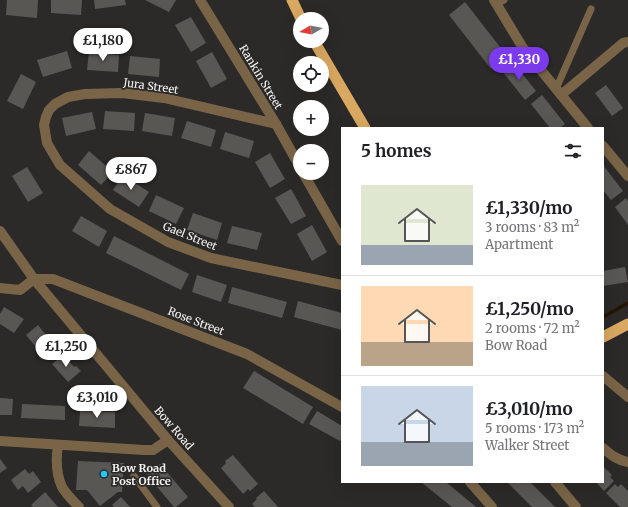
<!DOCTYPE html>
<html lang="en">
<head>
<meta charset="utf-8">
<style>
  body { margin:0; font-family:Merriweather,serif; background:#f6f6f6; color:#202124; height:100vh; display:flex; flex-direction:column; font-size:15px; white-space:nowrap }
  * { box-sizing:border-box; margin:0 }
  p { font-size:13px; color:#757577 }
  .icon { flex:none; width:22px; height:22px; fill:none; stroke:currentColor; stroke-width:2; stroke-linecap:round; stroke-linejoin:round }
  .map { position:relative; flex:1; overflow:hidden }
  .panel { position:absolute; left:341px; top:127px; width:263px; height:356px; display:flex; flex-direction:column; background:#fff; border-radius:0px; box-shadow:0 4px 16px #0002 }
  .panel>* { flex:none }
  .needle { width:26px; rotate:260deg }
  .controls { position:absolute; left:293px; top:12px; display:grid; gap:8px }
  .controls a { display:grid; place-items:center; width:36px; height:36px; border-radius:50%; background:#fff; box-shadow:0 4px 16px #0002; font-size:20px }
  .price { position:absolute; translate:-50% -34px; padding:0 9px; border-radius:14px; background:#fff; color:#222; font-size:13px; line-height:26px; filter:drop-shadow(0 1px 2px #0008) }
  .price::after { content:''; position:absolute; left:50%; top:24px; width:12px; height:9px; margin-left:-6px; background:inherit; clip-path:polygon(0 0,100% 0,50% 100%) }
  .price.current { background:#7c3aed; color:#fff }
  ul { padding:0; list-style:none }
  li { display:flex; align-items:center; gap:12px; height:100px; padding:0 20px }
  li+li { border-top:1px solid #e0e0e0 }
  li span { display:grid; place-items:center; flex:none; width:112px; height:80px; border-radius:0px; color:#555 }
  li>.icon { margin-inline-start:auto }
  span .icon { width:48px; height:48px; fill:#fffc; stroke-width:1 }
  li b { font-size:17px }
  h2 { display:flex; justify-content:space-between; align-items:center; height:48px; padding:0 20px; font-size:17px }
  .map>svg:first-child { display:block }
  .lines { fill:none; stroke-linecap:round; stroke-linejoin:round }
  .stream { stroke:#241500; stroke-width:3.5 }
  .building { fill:#595754 }
  .service { stroke:#7a6447; stroke-width:7 }
  .minor { stroke:#7a6447; stroke-width:10 }
  .trunk { stroke:#d9a861; stroke-width:11 }
  .poi-dot { fill:#1ec9fd; stroke:#2b2a28; stroke-width:1.5 }
  .labels { text-anchor:middle; stroke-width:3.5; stroke-linejoin:round; paint-order:stroke }
  .street-label { font-size:11px; fill:#f4f3f1; stroke:#2b2a28 }
  .poi-label { font-size:11px; font-weight:bold; fill:#f4f3f1; stroke:#2b2a28; text-anchor:start }
</style>
</head>
<body>
<div class="map">
<svg width="628" height="507" viewBox="0 0 628 507">
  <rect width="100%" height="100%" fill="#2b2a28"/>
  <g class="lines">
    <polyline class="stream" points="603,317 628,303"/>
  </g>
  <g class="building">
    <polygon points="7,0 38,0 37,18 6,15"/>
    <polygon points="51,0 82,0 81,15 51,13"/>
    <polygon points="94,0 125,0 126,5 95,9"/>
    <polygon points="145,0 176,0 169,12"/>
    <polygon points="465,2 507,56 491,69 449,15"/>
    <polygon points="191,17 206,43 191,52 175,25"/>
    <polygon points="67,51 72,68 43,77 37,60"/>
    <polygon points="89,52 119,55 118,72 87,70"/>
    <polygon points="212,52 227,79 211,88 196,61"/>
    <polygon points="130,56 160,59 159,77 128,74"/>
    <polygon points="513,62 536,91 525,100 502,71"/>
    <polygon points="21,74 36,82 23,109 7,101"/>
    <polygon points="606,85 623,108 612,116 595,93"/>
    <polygon points="542,95 565,124 560,128 550,128 531,104"/>
    <polygon points="105,111 135,113 134,131 103,129"/>
    <polygon points="92,112 96,129 66,136 62,118"/>
    <polygon points="145,113 175,118 172,136 142,131"/>
    <polygon points="187,121 216,130 211,147 181,138"/>
    <polygon points="225,132 254,141 249,158 220,149"/>
    <polygon points="89,151 113,172 101,185 78,165"/>
    <polygon points="270,153 285,179 270,188 255,162"/>
    <polygon points="603,165 623,191 611,200 603,190"/>
    <polygon points="27,167 43,193 28,202 12,176"/>
    <polygon points="123,175 149,192 139,207 113,190"/>
    <polygon points="291,189 306,216 291,224 275,198"/>
    <polygon points="156,195 184,208 176,224 149,211"/>
    <polygon points="626,198 628,201 628,225 615,207"/>
    <polygon points="193,213 222,223 217,240 187,230"/>
    <polygon points="81,216 107,231 99,247 72,231"/>
    <polygon points="312,225 327,252 312,261 297,234"/>
    <polygon points="232,226 262,233 257,250 227,243"/>
    <polygon points="114,236 189,274 181,290 106,253"/>
    <polygon points="625,267 628,282 603,286 603,271"/>
    <polygon points="197,275 227,285 221,302 192,292"/>
    <polygon points="232,287 287,302 282,318 228,303"/>
    <polygon points="298,301 342,313 342,330 294,317"/>
    <polygon points="4,307 24,319 14,333 0,324 0,314"/>
    <polygon points="38,325 57,349 46,359 26,335"/>
    <polygon points="66,353 70,358 68,360 74,367 76,366 81,371 68,382 52,364"/>
    <polygon points="254,371 313,407 303,424 243,388"/>
    <polygon points="0,398 13,399 12,415 0,415"/>
    <polygon points="22,404 65,406 65,420 21,418"/>
    <polygon points="80,411 115,412 115,428 79,426"/>
    <polygon points="317,411 342,426 342,437 340,441 309,424"/>
    <polygon points="233,455 258,484 250,491 248,489 243,494 221,468 226,463 225,461"/>
    <polygon points="0,459 7,468 0,473"/>
    <polygon points="78,461 124,463 122,492 118,492 100,506 87,490 76,490"/>
    <polygon points="160,464 188,497 176,507 174,507 147,475"/>
    <polygon points="603,466 612,475 610,477 614,481 604,491 596,482 603,482"/>
    <polygon points="25,469 29,474 33,471 41,482 28,493 23,486 18,490 11,480"/>
    <polygon points="421,482 446,482 476,507 452,507"/>
    <polygon points="507,482 530,482 555,507 532,507"/>
    <polygon points="615,484 618,487 621,484 628,491 628,507 620,507 606,493"/>
    <polygon points="264,491 278,507 255,507 252,504 257,499 256,498"/>
    <polygon points="45,492 58,507 33,507 31,505"/>
    <polygon points="121,497 130,507 114,507 112,505"/>
  </g>
  <g class="lines">
    <g class="service">
      <polyline points="496,4 504,0"/>
      <polyline points="556,89 591,9"/>
      <polyline points="134,476 157,507"/>
    </g>
    <g class="minor">
      <polyline points="200,0 276,124 300,167"/>
      <polyline points="494,0 523,48 588,128"/>
      <polyline points="561,95 623,43 628,42"/>
      <polyline points="276,124 164,98 122,93 85,94 68,97 55,104 49,110 46,117 44,125 47,143 60,165 110,209 168,242 211,258 342,285"/>
      <polyline points="603,146 628,176"/>
      <polyline points="303,173 342,241"/>
      <polyline points="0,231 34,279 168,440 229,507"/>
      <polyline points="0,288 20,290 34,279 53,279 247,354 342,407"/>
      <polyline points="603,376 628,397"/>
      <polyline points="0,441 144,450 153,450 168,440"/>
      <path d="M58 445C56 458 56 474 62 487 66 494 73 501 79 507"/>
      <path d="M603 448C611 455 617 460 628 462"/>
      <polyline points="470,482 492,507"/>
      <polyline points="555,482 576,507"/>
    </g>
    <g class="trunk">
      <polyline points="292,0 301,19"/>
      <polyline points="314,41 365,128"/>
      <polyline points="603,337 628,324"/>
    </g>
  </g>
  <circle class="poi-dot" cx="104" cy="474" r="4"/>
  <g class="labels">
    <g class="street-label">
      <text transform="translate(261 77) rotate(59)" y="4">Rankin Street</text>
      <text transform="translate(151 86) rotate(8)" y="4">Jura Street</text>
      <text transform="translate(190 236) rotate(22)" y="4">Gael Street</text>
      <text transform="translate(196 321) rotate(21)" y="4">Rose Street</text>
      <text transform="translate(174 428) rotate(49)" y="4">Bow Road</text>
    </g>
    <g class="poi-label">
      <text x="112" y="472">Bow Road<tspan x="112" dy="13">Post Office</tspan></text>
    </g>
  </g>
</svg>
<div class="controls">
<a><svg class="needle" viewBox="-14 -14 28 28"><path d="M0-13l5 13h-10z" fill="#e53935"/><path d="M0 13l5-13h-10z" fill="#757577"/></svg></a>
<a><svg class="icon" aria-label="locate" viewBox="0 0 24 24"><circle cx="12" cy="12" r="6"/><path d="M12 2v4M12 18v4M2 12h4M18 12h4"/></svg></a>
<a>+</a>
<a>−</a>
</div>
<b class="price" style="left:103px;top:62px">£1,180</b>
<b class="price current" style="left:519px;top:81px">£1,330</b>
<b class="price" style="left:131px;top:191px">£867</b>
<b class="price" style="left:66px;top:368px">£1,250</b>
<b class="price" style="left:97px;top:419px">£3,010</b>
<section class="panel">
<h2>5 homes<svg class="icon" aria-label="filters" viewBox="0 0 24 24"><path d="M4 7h16M4 17h16"/><circle cx="9" cy="7" r="2"/><circle cx="15" cy="17" r="2"/></svg></h2>
<ul>
<li><span style="background:linear-gradient(#dfe7d0 75%,#9aa5b1 0)"><svg class="icon" aria-label="home" viewBox="0 0 24 24"><path d="M3 11l9-7 9 7M6 9v11h12V9"/></svg></span><div><b>£1,330/mo</b><p>3 rooms · 83 m²</p><p>Apartment</p></div></li>
<li><span style="background:linear-gradient(#ffd9b3 70%,#b9a48a 0)"><svg class="icon" aria-label="home" viewBox="0 0 24 24"><path d="M3 11l9-7 9 7M6 9v11h12V9"/></svg></span><div><b>£1,250/mo</b><p>2 rooms · 72 m²</p><p>Bow Road</p></div></li>
<li><span style="background:linear-gradient(#c9d6e8 70%,#9aa5b1 0)"><svg class="icon" aria-label="home" viewBox="0 0 24 24"><path d="M3 11l9-7 9 7M6 9v11h12V9"/></svg></span><div><b>£3,010/mo</b><p>5 rooms · 173 m²</p><p>Walker Street</p></div></li>
</ul>
</section>
</div>
</body>
</html>
